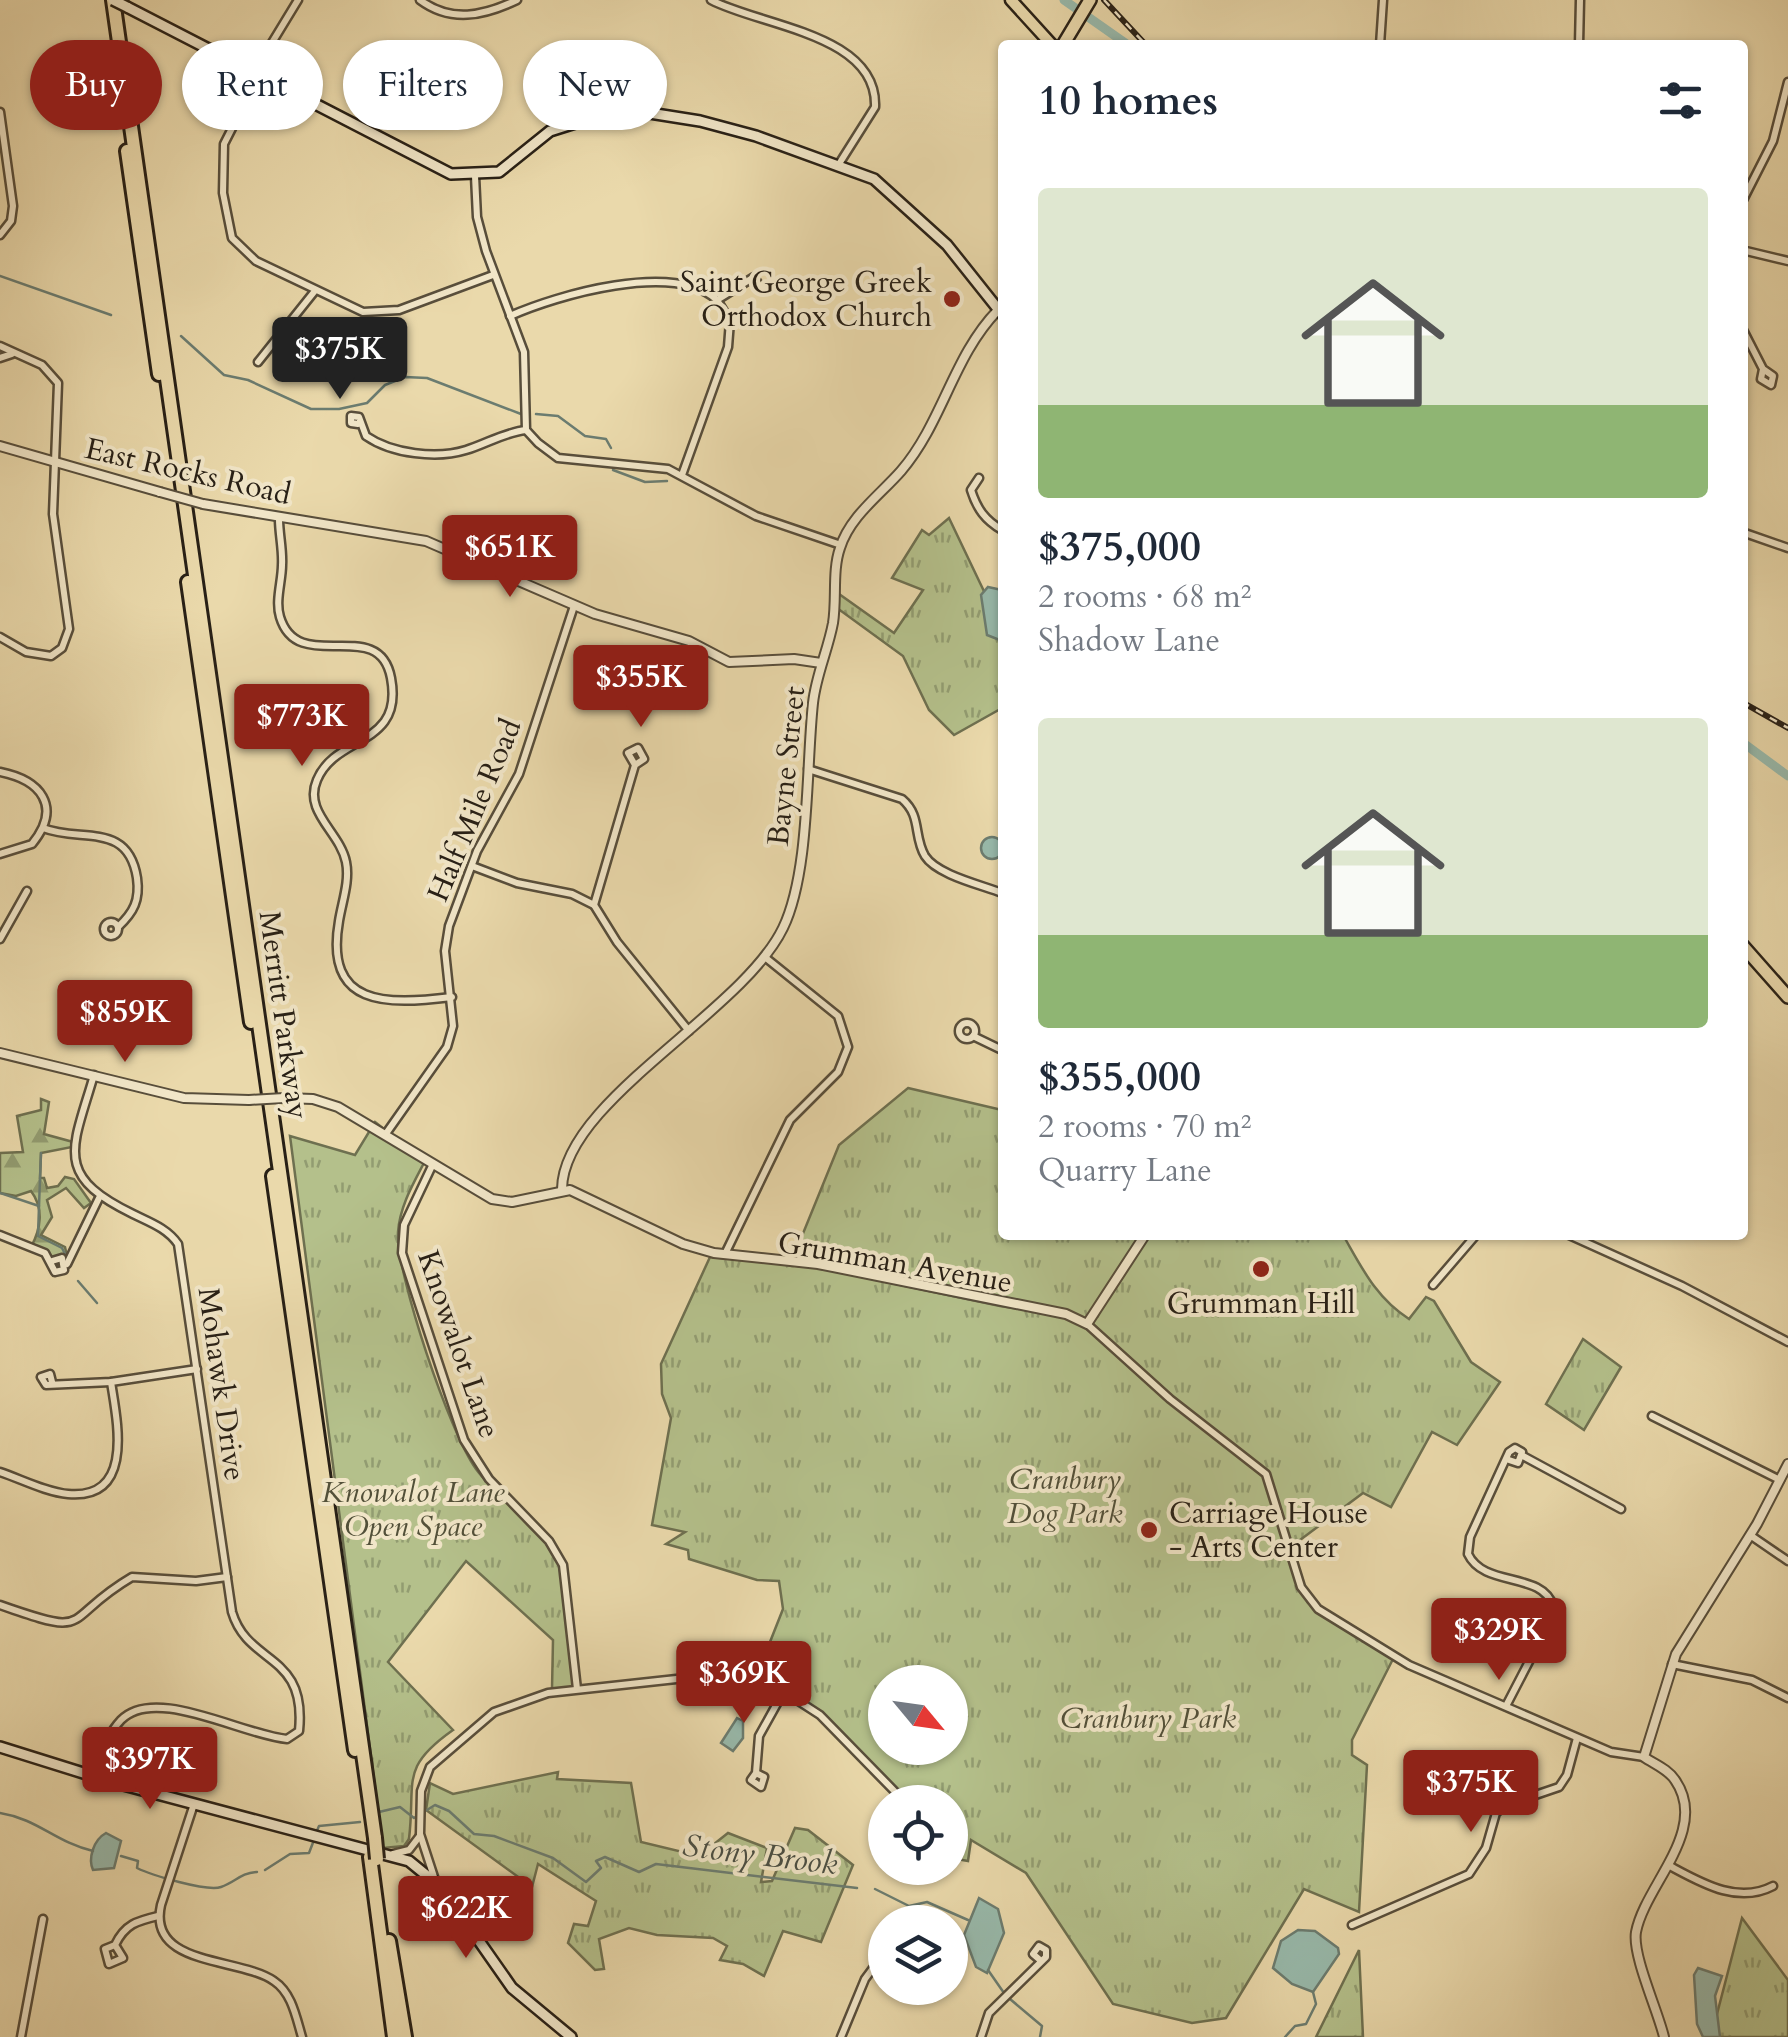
<!DOCTYPE html>
<html lang="en">
<head>
<meta charset="utf-8">
<style>
  body { margin:0; font-family:Cardo,serif; background:#f2f2f3; color:#1f2937; height:100vh; display:flex; flex-direction:column; font-size:38px; white-space:nowrap }
  * { box-sizing:border-box; margin:0 }
  p { font-size:32px; color:#747a83 }
  .icon { flex:none; width:55px; height:55px; fill:none; stroke:currentColor; stroke-width:2; stroke-linecap:round; stroke-linejoin:round }
  .map { position:relative; flex:1; overflow:hidden }
  .drawer { position:absolute; left:998px; top:40px; width:750px; height:1200px; display:flex; flex-direction:column; background:#fff; border-radius:10px; box-shadow:0 2px 8px #0004 }
  .drawer>* { flex:none }
  .banner { position:absolute; left:30px; top:40px; width:818px; height:90px; display:flex; gap:20px }
  .needle { width:65px; rotate:119deg }
  .fabs { position:absolute; left:868px; top:1665px; display:grid; gap:20px }
  .fabs a { display:grid; place-items:center; width:100px; height:100px; border-radius:50%; background:#fff; box-shadow:0 2px 8px #0004; font-size:50px }
  .price { position:absolute; translate:-50% -85px; padding:0 22px; border-radius:10px; background:#8f2418; color:#fff; font-size:32px; line-height:65px; filter:drop-shadow(0 2px 5px #0008) }
  .price::after { content:''; position:absolute; left:50%; top:60px; width:30px; height:22px; margin-left:-15px; background:inherit; clip-path:polygon(0 0,100% 0,50% 100%) }
  .price.selected { background:#222; color:#fff }
  ul { padding:0; list-style:none }
  li { display:grid; align-content:center; gap:20px; height:530px; padding:0 40px }
  li span { display:grid; place-items:center; height:310px; border-radius:10px; color:#555 }
  li>.icon { margin-inline-start:auto }
  span .icon { width:180px; height:180px; fill:#fffc; stroke-width:1 }
  li b { font-size:42px }
  h2 { display:flex; justify-content:space-between; align-items:center; height:120px; padding:0 40px; font-size:42px }
  .pill { padding:0 35px; border-radius:45px; background:#fff; box-shadow:0 2px 8px #0004; font-size:35px; line-height:90px }
  .pill.selected { background:#8f2418; color:#fff }
  .map>svg:first-child { display:block }
  .grass { fill:url(#grass-tufts); stroke:#6e7050; stroke-width:2.5; fill-rule:evenodd }
  .forest { fill:url(#forest-firs); stroke:#6e7050; stroke-width:2.5 }
  .water { fill:#98baac; stroke:#6b7c70; stroke-width:2.5 }
  .lines { fill:none; stroke-linecap:round; stroke-linejoin:round }
  .stream { stroke:#6b7c70; stroke-width:2.5 }
  .river { stroke:#98baac; stroke-width:9 }
  .minor-casing { stroke:#584e3b; stroke-width:11 }
  .tertiary-casing { stroke:#584e3b; stroke-width:12 }
  .secondary-casing { stroke:#282016; stroke-width:14 }
  .primary-casing { stroke:#282016; stroke-width:15 }
  .trunk-casing { stroke:#282016; stroke-width:16 }
  .motorway-casing { stroke:#282016; stroke-width:18 }
  .minor { stroke:#f1e6c8; stroke-width:6 }
  .tertiary { stroke:#f1e6c8; stroke-width:8 }
  .secondary { stroke:#f1e6c8; stroke-width:9 }
  .primary { stroke:#ead9ab; stroke-width:10 }
  .trunk { stroke:#ead9ab; stroke-width:11 }
  .motorway { stroke:#ead9ab; stroke-width:12 }
  .rail-casing { stroke:#282016; stroke-width:6 }
  .rail { stroke:#f1e6c8; stroke-width:2.5; stroke-dasharray:8; stroke-linecap:butt }
  .tertiary-bridge-casing { stroke:#584e3b; stroke-width:12; stroke-linecap:butt }
  .secondary-bridge-casing { stroke:#282016; stroke-width:14; stroke-linecap:butt }
  .motorway-bridge-casing { stroke:#282016; stroke-width:18; stroke-linecap:butt }
  .tertiary-bridge { stroke:#f1e6c8; stroke-width:8 }
  .secondary-bridge { stroke:#f1e6c8; stroke-width:9 }
  .motorway-bridge { stroke:#ead9ab; stroke-width:12 }
  .poi-dot { fill:#8f2418; stroke:#f1e6c8; stroke-width:4 }
  .labels { text-anchor:middle; stroke-width:8; stroke-linejoin:round; paint-order:stroke }
  .poi-label { font-size:30px; fill:#282016; stroke:#f1e6c8; text-anchor:end }
  .street-label { font-size:30px; fill:#282016; stroke:#f1e6c8 }
  .park-label { font-size:30px; font-style:italic; fill:#525039; stroke:#f1e6c8 }
  .water-label { font-size:32px; font-style:italic; fill:#4a4e43; stroke:#f1e6c8 }
</style>
</head>
<body>
<div class="map">
<svg width="1788" height="2037" viewBox="0 0 1788 2037">
  <defs>
    <pattern id="grass-tufts" width="24" height="20" patternUnits="userSpaceOnUse" patternTransform="scale(2.5)"><rect width="24" height="20" fill="#b4c08b"/><path d="M3 7l-1-3M5 7V3M7 7l1-3M15 17l-1-3M17 17v-4M19 17l1-3" fill="none" stroke="#929c71"/></pattern>
    <pattern id="forest-firs" width="22" height="20" patternUnits="userSpaceOnUse" patternTransform="scale(2.5)"><rect width="22" height="20" fill="#b4c08b"/><path d="M5 1l3.5 6h-7zM16 11l3.5 6h-7z" fill="#929c71"/></pattern>
  </defs>
  <rect width="100%" height="100%" fill="#ead9ab"/>
  <filter id="stains"><feTurbulence type="fractalNoise" baseFrequency=".002" numOctaves="4"/><feColorMatrix values="0 0 0 0 .2 0 0 0 0 .09 0 0 0 0 .02 0 0 0 .5 -.17"/></filter>
  <radialGradient id="worn" r=".72"><stop offset=".6" stop-color="#630" stop-opacity="0"/><stop offset="1" stop-color="#630" stop-opacity=".3"/></radialGradient>
  <g class="grass">
    <polygon points="949,518 1002,629 1002,708 954,735 929,710 903,656 837,608 839,594 894,633 923,590 892,578 922,530 929,535"/>
    <path d="M908 1088 1002 1110V1235H1343C1362 1268 1376 1298 1409 1319L1426 1297 1434 1301 1471 1362 1500 1382 1457 1445 1432 1432 1391 1507 1363 1493 1292 1546 1268 1471 1208 1428 1210 1434 1265 1478 1298 1584 1308 1603 1393 1659 1352 1740V1755L1367 1765 1359 1912 1304 1889 1226 2018 1192 2023 1113 2004 1026 1873 971 1840 968 1861 951 1858 950 1802H909L824 1714 766 1681 755 1680 783 1609 779 1581 757 1580 689 1559 688 1550 666 1544 685 1532 652 1525 671 1418 662 1394 661 1364 710 1257 810 1266 1000 1306 1019 1309 1022 1306 793 1258 839 1145ZM885 1682H950V1748H885Z"/>
    <path d="M375 1122 425 1161C413 1184 400 1206 398 1232 396 1274 450 1434 476 1469 498 1499 533 1521 553 1553 575 1589 570 1646 574 1687L552 1689 553 1640 466 1561 388 1662 453 1730C399 1768 416 1781 409 1839L404 1846 383 1848 290 1136 355 1155Z"/>
    <polygon points="1583,1339 1621,1367 1584,1430 1546,1404"/>
    <polygon points="558,1772 557,1779 631,1783 641,1842 699,1856 728,1833 767,1848 761,1882 772,1881 795,1828 808,1830 853,1865 821,1942 783,1931 764,1976 743,1964 720,1960 727,1946 713,1938 657,1935 629,1928 599,1939 604,1969 595,1970 568,1943 574,1924 588,1926 596,1901 538,1864 532,1887 426,1810 430,1783 453,1794"/>
    <polygon points="1742,1918 1788,1980 1788,2037 1711,2037"/>
    <polygon points="1359,1950 1363,2037 1316,2037"/>
  </g>
  <path class="forest" d="M41 1099 49 1102 44 1134 73 1142 72 1147 41 1153 40 1178H44L47 1188 58 1186 65 1177 74 1179 91 1203 84 1208 66 1188 47 1200 52 1217 41 1235 65 1247 67 1256H72L65 1262 52 1261 31 1247C41 1229 44 1208 31 1191L16 1196 0 1193V1153L23 1152 17 1116 41 1110Z"/>
  <g class="water">
    <polygon points="988,587 1002,590 1002,641 987,635 981,595"/>
    <circle cx="992" cy="848" r="11"/>
    <polygon points="737,1718 743,1721 743,1738 733,1751 721,1743"/>
    <path d="M106 1833 121 1841 114 1868 93 1870C88 1859 93 1840 106 1833Z"/>
    <polygon points="979,1898 998,1909 1004,1933 987,1973 976,1967 964,1935"/>
    <polygon points="1298,1930 1315,1931 1338,1948 1339,1954 1313,1992 1292,1984 1273,1968 1281,1941"/>
    <polygon points="1698,1968 1722,1976 1715,1996 1720,2037 1703,2037 1697,2024 1694,1975"/>
  </g>
  <g class="lines">
    <g class="stream">
      <polyline points="0,276 111,315"/>
      <polyline points="181,336 224,375 248,380 311,409 339,409 367,403 385,385 405,377 427,378 521,414"/>
      <polyline points="536,414 558,416 585,436 606,439 611,448"/>
      <polyline points="613,470 645,482 667,481"/>
      <polyline points="0,1193 39,1206 38,1236 62,1248 66,1256"/>
      <polyline points="39,1206 41,1153"/>
      <polyline points="78,1281 97,1303"/>
      <polyline points="379,1812 400,1807 414,1818 435,1805 449,1811 474,1834 494,1836 553,1858 586,1882 601,1868 596,1861 605,1857 639,1872 656,1864 857,1888"/>
      <path d="M0 1813C38 1819 55 1842 93 1851"/>
      <polyline points="316,1833 319,1826 360,1822"/>
      <path d="M121 1856 138 1861 137 1868C151 1875 207 1892 221 1887 236 1882 240 1873 257 1872"/>
      <polyline points="265,1870 290,1854 309,1853 314,1840"/>
      <polyline points="875,1889 909,1906 927,1902 968,1920"/>
      <polyline points="988,1970 1004,1993"/>
      <polyline points="1010,1999 1042,2026 1040,2037"/>
      <polyline points="1285,2037 1295,2026 1306,2024 1316,2004 1313,1992"/>
    </g>
    <g class="river">
      <polyline points="1064,0 1128,45"/>
      <polyline points="1742,742 1788,776"/>
    </g>
    <defs>
      <g id="minor">
        <polyline points="298,0 256,69 255,83 224,144 223,193 232,238 256,261 363,312 399,310 493,275"/>
        <path d="M420 0C451 23 483 16 517 0"/>
        <path d="M711 0C760 26 878 34 875 107L839 164"/>
        <polyline points="1380,45 1383,0"/>
        <polyline points="1579,45 1580,0"/>
        <polyline points="0,112 13,206 11,221 0,235"/>
        <polyline points="475,176 477,217 486,251 524,352 526,430 538,443 558,458 668,469 756,516 841,545"/>
        <polyline points="1742,202 1773,141 1788,82"/>
        <polyline points="1742,250 1788,261"/>
        <path d="M510 316C557 295 674 261 717 300L754 277 761 288"/>
        <polyline points="1742,328 1763,369 1761,379 1771,385 1773,376 1763,369"/>
        <polyline points="0,346 42,365 58,383 53,514 69,629 62,648 51,656 26,652 0,637"/>
        <polyline points="0,358 12,354"/>
        <polyline points="258,362 314,292"/>
        <path d="M358 424 351 423V416L359 417 366 436C392 454 437 459 466 450 486 444 505 432 526 430"/>
        <polyline points="682,475 728,347 730,321 717,300"/>
        <path d="M979 478 971 490C977 509 985 520 1002 530"/>
        <path d="M279 519C279 534 283 550 282 565 282 581 275 601 280 617 298 677 379 614 391 678 404 747 336 734 317 780 303 812 340 832 346 862 350 881 342 902 339 921 324 1007 386 1005 452 997"/>
        <polyline points="1742,532 1788,548"/>
        <path d="M808 769 902 799C922 816 913 836 925 856 937 875 982 885 1002 893"/>
        <path d="M0 772C40 780 63 806 32 844L0 854"/>
        <path d="M43 828C81 843 128 821 137 878 140 900 134 912 118 927"/>
        <polyline points="472,866 517,883 572,894 594,905 617,942 689,1031"/>
        <polyline points="594,905 635,765 644,759 638,748 628,753 635,765"/>
        <circle cx="111" cy="929" r="7"/>
        <polyline points="0,939 27,891"/>
        <circle cx="967" cy="1031" r="8"/>
        <polyline points="973,1036 1002,1050"/>
        <polyline points="385,1135 447,1047 453,1026 445,951 449,926 477,851 519,774 574,606"/>
        <polyline points="432,1166 404,1225 402,1253 464,1440 489,1479 549,1541 563,1565 577,1689"/>
        <polyline points="0,1235 45,1253 55,1272 64,1270 62,1258 52,1261"/>
        <polyline points="1569,1235 1682,1286 1788,1342"/>
        <polyline points="725,1254 790,1120 838,1072 848,1047 838,1016 766,958"/>
        <polyline points="67,1264 99,1198"/>
        <polyline points="1433,1285 1476,1235"/>
        <polyline points="1087,1324 1170,1399 1266,1474 1301,1587 1318,1609 1409,1665 1611,1752 1644,1757"/>
        <polyline points="52,1382 50,1374 41,1377 46,1385 111,1382 197,1369"/>
        <polyline points="1652,1416 1780,1480"/>
        <polyline points="1523,1456 1621,1509"/>
        <path d="M0 1472C21 1479 46 1492 68 1494 135 1500 117 1421 111 1382"/>
        <polyline points="1750,1535 1788,1561"/>
        <path d="M0 1605C96 1639 59 1620 132 1577L196 1581 227 1577"/>
        <polyline points="1672,1664 1752,1680 1788,1698"/>
        <path d="M1506 1706 1549 1623 1553 1606C1542 1571 1484 1588 1468 1554L1470 1537 1509 1452 1515 1448 1522 1452 1518 1463 1509 1460"/>
        <polyline points="756,1773 764,1777 761,1787 751,1780 756,1773 759,1736 784,1691"/>
        <path d="M90 1776C99 1757 107 1735 121 1720 155 1685 242 1735 287 1739L299 1731C307 1652 248 1666 232 1612L178 1244C167 1228 149 1222 133 1214 52 1175 73 1148 94 1075"/>
        <path d="M194 1804 161 1905C147 1967 240 1957 274 1981 292 1993 296 2017 302 2037"/>
        <polyline points="393,1854 409,1850 419,1837"/>
        <path d="M1668 1865C1700 1882 1737 1905 1773 1886"/>
        <polyline points="435,1880 420,1834 421,1791 430,1767 494,1712 548,1693 713,1675 763,1678 820,1715 905,1802"/>
        <polyline points="1352,1925 1469,1874 1486,1848 1496,1813 1506,1805 1559,1787 1567,1775 1577,1738"/>
        <polyline points="885,1939 885,1951"/>
        <path d="M115 1945 123 1958 109 1964 105 1949 115 1945C125 1924 137 1921 158 1916"/>
        <polyline points="21,2037 43,1919"/>
        <polyline points="841,2037 865,1979 885,1952"/>
        <polyline points="981,2037 989,2013 1046,1957 1046,1950 1039,1946 1033,1954 1040,1960"/>
      </g>
      <g id="tertiary">
        <polyline points="0,446 160,492"/>
        <polyline points="203,504 426,541 595,614 689,641 729,662 794,659 821,663"/>
        <polyline points="0,1053 184,1098 249,1100"/>
        <polyline points="284,1098 313,1099 338,1107 492,1199 512,1202 570,1190 683,1244 714,1253 818,1264 1066,1314 1087,1324 1145,1235"/>
        <path d="M562 1189C563 1101 742 1013 783 928 810 872 806 768 813 703 816 675 828 650 833 623 837 598 832 571 840 548 850 516 880 495 901 471 943 422 953 356 998 310"/>
        <path d="M1664 2037C1658 2011 1632 1955 1636 1932 1645 1885 1710 1830 1675 1780 1668 1769 1654 1764 1644 1757L1676 1654 1757 1524 1788 1464"/>
      </g>
      <g id="secondary">
        <polyline points="127,7 451,174 499,172 550,131 607,113 637,111 700,121 756,136 874,179 947,245 1002,314"/>
        <polyline points="0,1747 112,1782 409,1861 442,1888 512,1988 571,2037"/>
      </g>
      <polyline id="primary" points="1011,0 1052,45"/>
      <g id="trunk">
        <polyline points="1063,45 1090,0"/>
        <polyline points="1742,945 1788,997"/>
      </g>
      <g id="motorway">
        <polyline points="113,0 375,1838"/>
        <polyline points="127,151 159,374"/>
        <polyline points="188,582 251,1022"/>
        <polyline points="273,1176 355,1750"/>
        <polyline points="370,1857 394,2037"/>
        <polyline points="389,1941 405,2037"/>
      </g>
    </defs>
    <use href="#minor" class="minor-casing"/>
    <use href="#tertiary" class="tertiary-casing"/>
    <use href="#secondary" class="secondary-casing"/>
    <use href="#primary" class="primary-casing"/>
    <use href="#trunk" class="trunk-casing"/>
    <use href="#motorway" class="motorway-casing"/>
    <use href="#minor" class="minor"/>
    <use href="#tertiary" class="tertiary"/>
    <use href="#secondary" class="secondary"/>
    <use href="#primary" class="primary"/>
    <use href="#trunk" class="trunk"/>
    <use href="#motorway" class="motorway"/>
    <defs>
      <g id="rail">
        <polyline points="1104,0 1146,45"/>
        <polyline points="1742,702 1788,728"/>
      </g>
    </defs>
    <use href="#rail" class="rail-casing"/>
    <use href="#rail" class="rail"/>
    <defs>
      <g id="tertiary-bridge">
        <polyline points="160,492 203,504"/>
        <polyline points="249,1100 284,1098"/>
      </g>
      <polyline id="secondary-bridge" points="113,0 127,7"/>
      <polyline id="motorway-bridge" points="375,1838 377,1859"/>
    </defs>
    <use href="#tertiary-bridge" class="tertiary-bridge-casing"/>
    <use href="#secondary-bridge" class="secondary-bridge-casing"/>
    <use href="#motorway-bridge" class="motorway-bridge-casing"/>
    <use href="#tertiary-bridge" class="tertiary-bridge"/>
    <use href="#secondary-bridge" class="secondary-bridge"/>
    <use href="#motorway-bridge" class="motorway-bridge"/>
  </g>
  <g class="poi-dot">
    <circle cx="952" cy="299" r="10"/>
    <circle cx="1261" cy="1269" r="10"/>
    <circle cx="1149" cy="1530" r="10"/>
  </g>
  <g class="labels">
    <g class="poi-label">
      <text x="932" y="292">Saint George Greek<tspan x="932" dy="34">Orthodox Church</tspan></text>
      <text x="1261" y="1313" text-anchor="middle">Grumman Hill</text>
      <text x="1169" y="1523" text-anchor="start">Carriage House<tspan x="1169" dy="34">- Arts Center</tspan></text>
    </g>
    <g class="street-label">
      <text transform="translate(188 471) rotate(13)" y="10">East Rocks Road</text>
      <text transform="translate(786 766) rotate(-84)" y="10">Bayne Street</text>
      <text transform="translate(474 810) rotate(-67)" y="10">Half Mile Road</text>
      <text transform="translate(284 1015) rotate(82)" y="10">Merritt Parkway</text>
      <text transform="translate(895 1262) rotate(10)" y="10">Grumman Avenue</text>
      <text transform="translate(459 1344) rotate(71)" y="10">Knowalot Lane</text>
      <text transform="translate(222 1384) rotate(82)" y="10">Mohawk Drive</text>
    </g>
    <g class="park-label">
      <text x="1065" y="1489">Cranbury<tspan x="1065" dy="34">Dog Park</tspan></text>
      <text x="413" y="1502">Knowalot Lane<tspan x="413" dy="34">Open Space</tspan></text>
      <text x="1148" y="1728">Cranbury Park</text>
    </g>
    <g class="water-label">
      <text transform="translate(760 1854) rotate(7)" y="11">Stony Brook</text>
    </g>
  </g>
  <rect width="100%" height="100%" filter="url(#stains)"/>
  <rect width="100%" height="100%" fill="url(#worn)"/>
</svg>
<div class="fabs">
<a><svg class="needle" viewBox="-14 -14 28 28"><path d="M0-13l5 13h-10z" fill="#e53935"/><path d="M0 13l5-13h-10z" fill="#747a83"/></svg></a>
<a><svg class="icon" aria-label="locate" viewBox="0 0 24 24"><circle cx="12" cy="12" r="6"/><path d="M12 2v4M12 18v4M2 12h4M18 12h4"/></svg></a>
<a><svg class="icon" aria-label="layers" viewBox="0 0 24 24"><path d="M12 4l9 5-9 5-9-5zM3 14l9 5 9-5"/></svg></a>
</div>
<b class="price selected" style="left:340px;top:402px">$375K</b>
<b class="price" style="left:510px;top:600px">$651K</b>
<b class="price" style="left:641px;top:730px">$355K</b>
<b class="price" style="left:302px;top:769px">$773K</b>
<b class="price" style="left:125px;top:1065px">$859K</b>
<b class="price" style="left:1499px;top:1683px">$329K</b>
<b class="price" style="left:744px;top:1726px">$369K</b>
<b class="price" style="left:150px;top:1812px">$397K</b>
<b class="price" style="left:1471px;top:1835px">$375K</b>
<b class="price" style="left:466px;top:1961px">$622K</b>
<div class="banner">
<a class="pill selected">Buy</a>
<a class="pill">Rent</a>
<a class="pill">Filters</a>
<a class="pill">New</a>
</div>
<section class="drawer">
<h2>10 homes<svg class="icon" aria-label="filters" viewBox="0 0 24 24"><path d="M4 7h16M4 17h16"/><circle cx="9" cy="7" r="2"/><circle cx="15" cy="17" r="2"/></svg></h2>
<ul>
<li><span style="background:linear-gradient(#dfe7d0 70%,#8fb573 0)"><svg class="icon" aria-label="home" viewBox="0 0 24 24"><path d="M3 11l9-7 9 7M6 9v11h12V9"/></svg></span><div><b>$375,000</b><p>2 rooms · 68 m²</p><p>Shadow Lane</p></div></li>
<li><span style="background:linear-gradient(#dfe7d0 70%,#8fb573 0)"><svg class="icon" aria-label="home" viewBox="0 0 24 24"><path d="M3 11l9-7 9 7M6 9v11h12V9"/></svg></span><div><b>$355,000</b><p>2 rooms · 70 m²</p><p>Quarry Lane</p></div></li>
</ul>
</section>
</div>
</body>
</html>
